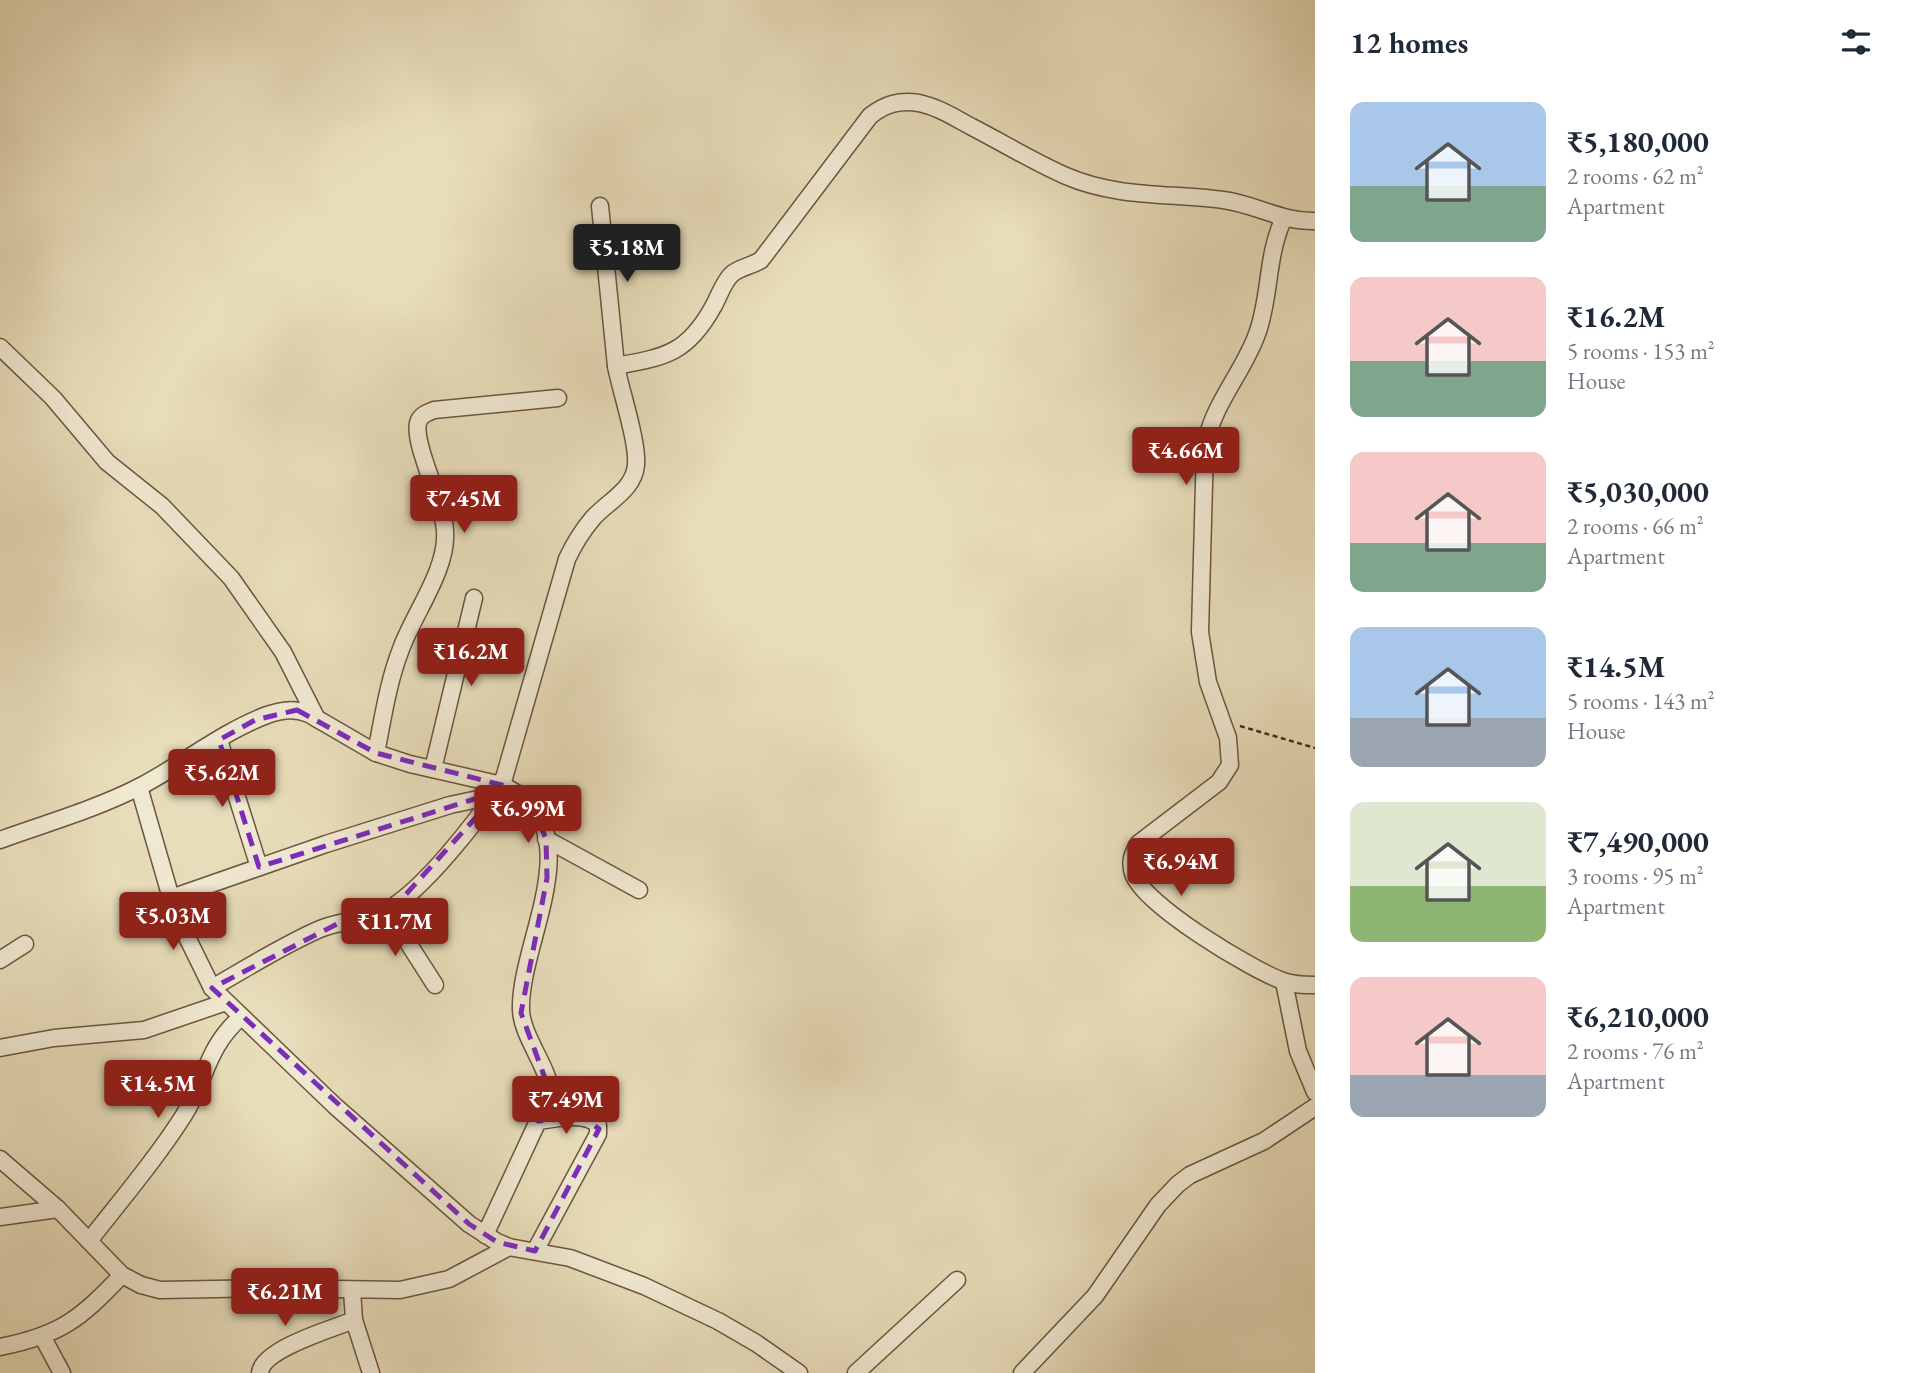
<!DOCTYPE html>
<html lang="en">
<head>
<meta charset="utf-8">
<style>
  body { margin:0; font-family:"EB Garamond",serif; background:#f6f6f7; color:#1f2937; height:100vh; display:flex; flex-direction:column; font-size:26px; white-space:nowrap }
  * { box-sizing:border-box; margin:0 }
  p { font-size:23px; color:#747a83 }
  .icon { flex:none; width:38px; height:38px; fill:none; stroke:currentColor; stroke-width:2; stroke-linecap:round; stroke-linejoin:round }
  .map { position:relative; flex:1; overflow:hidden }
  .sheet { display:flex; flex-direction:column; background:#fff; width:595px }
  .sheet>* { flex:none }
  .price { position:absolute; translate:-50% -60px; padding:0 16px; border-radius:7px; background:#8f2418; color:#fff; font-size:23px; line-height:46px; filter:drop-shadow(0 2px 4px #0008) }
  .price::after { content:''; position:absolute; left:50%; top:42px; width:21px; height:16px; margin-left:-10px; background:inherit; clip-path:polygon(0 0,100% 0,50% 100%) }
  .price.selected { background:#222; color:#fff }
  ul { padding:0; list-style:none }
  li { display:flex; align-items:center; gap:21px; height:175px; padding:0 35px }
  li span { display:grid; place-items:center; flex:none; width:196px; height:140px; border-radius:14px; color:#555 }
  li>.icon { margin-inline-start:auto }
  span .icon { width:84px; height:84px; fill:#fffc; stroke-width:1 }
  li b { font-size:30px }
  h2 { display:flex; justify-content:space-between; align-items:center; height:84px; padding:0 35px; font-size:30px }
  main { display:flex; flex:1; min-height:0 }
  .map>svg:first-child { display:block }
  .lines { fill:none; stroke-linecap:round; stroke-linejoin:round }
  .minor-casing { stroke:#6c5540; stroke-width:19 }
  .path { stroke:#432818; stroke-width:2.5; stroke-dasharray:5 3.5; stroke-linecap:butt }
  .minor { stroke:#f0e9d2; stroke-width:16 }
  .marked { fill:none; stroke:#7b2cbf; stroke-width:5; stroke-dasharray:14 9; stroke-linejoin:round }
</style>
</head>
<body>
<main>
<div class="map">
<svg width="1315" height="1373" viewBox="0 0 1315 1373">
  <rect width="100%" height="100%" fill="#e8ddba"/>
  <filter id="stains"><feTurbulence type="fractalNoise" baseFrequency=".00286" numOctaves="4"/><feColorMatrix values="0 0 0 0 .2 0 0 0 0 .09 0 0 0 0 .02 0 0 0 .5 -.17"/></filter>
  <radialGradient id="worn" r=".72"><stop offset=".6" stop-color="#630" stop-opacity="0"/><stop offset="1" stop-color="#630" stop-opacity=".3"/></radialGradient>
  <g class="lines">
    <defs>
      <g id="minor">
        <polyline points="600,206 616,366"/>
        <path d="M1284 218C1266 255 1271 296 1257 334 1243 373 1212 405 1205 447L1200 632 1208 682 1228 738 1230 765 1219 782 1139 843C1133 853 1129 861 1133 873 1142 904 1252 970 1283 981 1294 985 1304 985 1315 985"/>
        <polyline points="0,347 53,398 107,462 162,506 231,578 283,652 317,719"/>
        <polyline points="219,740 259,867"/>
        <path d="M376 753C383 718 388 682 401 649 414 613 448 569 445 531 444 503 413 445 418 423 420 415 427 413 434 410L558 398"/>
        <polyline points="433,769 474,598"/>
        <polyline points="139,787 171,898 326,844 450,805 478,799 489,803"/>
        <polyline points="546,839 639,890"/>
        <path d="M0 840C47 823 96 809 141 786 183 764 222 732 267 715 282 710 294 708 309 714L376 753 410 764 502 785 567 559C574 544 582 531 593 518 607 502 634 490 636 465 638 442 621 392 616 366 665 357 687 354 713 307 719 297 723 282 732 274 740 267 752 266 761 260L870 116C885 104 899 100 919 103 938 107 955 118 972 127 1003 143 1034 162 1066 176 1117 198 1169 193 1223 200 1255 204 1282 222 1315 221"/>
        <polyline points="171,898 184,931 212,988"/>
        <polyline points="387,910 435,985"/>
        <polyline points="0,960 25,944"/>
        <polyline points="1284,982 1298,1051 1315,1092"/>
        <polyline points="0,1048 54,1038 144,1030 226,1002"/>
        <path d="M538 1121C541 1111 547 1100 549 1090 551 1071 522 1037 521 1010 519 951 575 859 533 807 525 797 513 791 502 785 477 820 424 890 387 910 366 921 341 920 320 929 283 945 247 968 212 988L335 1106 469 1224 497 1242 509 1247 570 1258 644 1286 718 1321 756 1343 799 1373"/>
        <polyline points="0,1159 58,1209"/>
        <polyline points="0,1217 58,1209 122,1275 141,1285 160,1290 272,1288 400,1290 449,1279 509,1247"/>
        <path d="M485 1235 538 1121C556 1119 584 1111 598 1125V1134L535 1251"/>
        <path d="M89 1241C121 1200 156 1159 184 1115 207 1078 206 1048 241 1017"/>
        <polyline points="354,1320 371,1373"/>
        <polyline points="42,1336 62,1373"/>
        <path d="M0 1347C61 1335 80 1319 122 1275"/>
        <path d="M260 1373C262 1349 332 1329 354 1320L352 1290"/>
        <polyline points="856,1373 957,1280"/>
        <polyline points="1022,1373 1095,1296 1158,1205 1178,1184 1190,1175 1264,1141 1315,1107"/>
      </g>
    </defs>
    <use href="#minor" class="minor-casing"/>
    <polyline class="path" points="1240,726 1315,748"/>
    <use href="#minor" class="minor"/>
  </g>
  <path class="marked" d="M297 710 376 753 502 785 533 807 546 839 547 878 521 1013 549 1089 538 1121 583 1117 599 1129 535 1251 497 1242 469 1224 212 988 341 922 375 916 398 903 500 791 259 867 219 740 255 720Z"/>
  <rect width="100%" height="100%" filter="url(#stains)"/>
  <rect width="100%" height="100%" fill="url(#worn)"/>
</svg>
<b class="price selected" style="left:627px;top:284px">₹5.18M</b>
<b class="price" style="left:1186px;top:487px">₹4.66M</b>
<b class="price" style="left:464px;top:535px">₹7.45M</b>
<b class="price" style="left:471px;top:688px">₹16.2M</b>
<b class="price" style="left:222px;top:809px">₹5.62M</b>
<b class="price" style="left:528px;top:845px">₹6.99M</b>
<b class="price" style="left:1181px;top:898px">₹6.94M</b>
<b class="price" style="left:173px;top:952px">₹5.03M</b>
<b class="price" style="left:395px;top:958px">₹11.7M</b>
<b class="price" style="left:158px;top:1120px">₹14.5M</b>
<b class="price" style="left:566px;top:1136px">₹7.49M</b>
<b class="price" style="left:285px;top:1328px">₹6.21M</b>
</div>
<section class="sheet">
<h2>12 homes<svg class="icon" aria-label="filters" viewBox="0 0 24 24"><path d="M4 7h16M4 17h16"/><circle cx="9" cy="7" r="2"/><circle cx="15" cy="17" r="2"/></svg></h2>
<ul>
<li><span style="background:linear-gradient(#a9c7e8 60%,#7fa58c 0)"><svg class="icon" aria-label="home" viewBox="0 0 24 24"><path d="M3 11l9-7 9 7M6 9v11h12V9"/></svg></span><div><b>₹5,180,000</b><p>2 rooms · 62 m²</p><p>Apartment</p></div></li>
<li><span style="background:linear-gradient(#f6c9c9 60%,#7fa58c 0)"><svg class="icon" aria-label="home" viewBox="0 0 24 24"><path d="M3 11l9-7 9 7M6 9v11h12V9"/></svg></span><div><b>₹16.2M</b><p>5 rooms · 153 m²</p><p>House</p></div></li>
<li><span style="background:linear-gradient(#f6c9c9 65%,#7fa58c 0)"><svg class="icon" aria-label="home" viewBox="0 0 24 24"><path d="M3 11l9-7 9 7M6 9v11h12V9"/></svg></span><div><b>₹5,030,000</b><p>2 rooms · 66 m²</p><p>Apartment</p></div></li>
<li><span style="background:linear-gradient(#a9c7e8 65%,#9aa5b1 0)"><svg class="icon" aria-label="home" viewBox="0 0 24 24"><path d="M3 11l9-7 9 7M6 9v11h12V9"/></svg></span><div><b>₹14.5M</b><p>5 rooms · 143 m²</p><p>House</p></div></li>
<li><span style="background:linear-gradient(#dfe7d0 60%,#8fb573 0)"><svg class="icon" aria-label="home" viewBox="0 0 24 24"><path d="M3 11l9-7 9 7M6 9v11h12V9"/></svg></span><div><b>₹7,490,000</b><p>3 rooms · 95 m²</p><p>Apartment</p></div></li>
<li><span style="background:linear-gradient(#f6c9c9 70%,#9aa5b1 0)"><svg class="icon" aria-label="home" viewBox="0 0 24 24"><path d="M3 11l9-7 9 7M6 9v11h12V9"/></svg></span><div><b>₹6,210,000</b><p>2 rooms · 76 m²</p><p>Apartment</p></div></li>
</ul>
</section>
</main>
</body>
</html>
